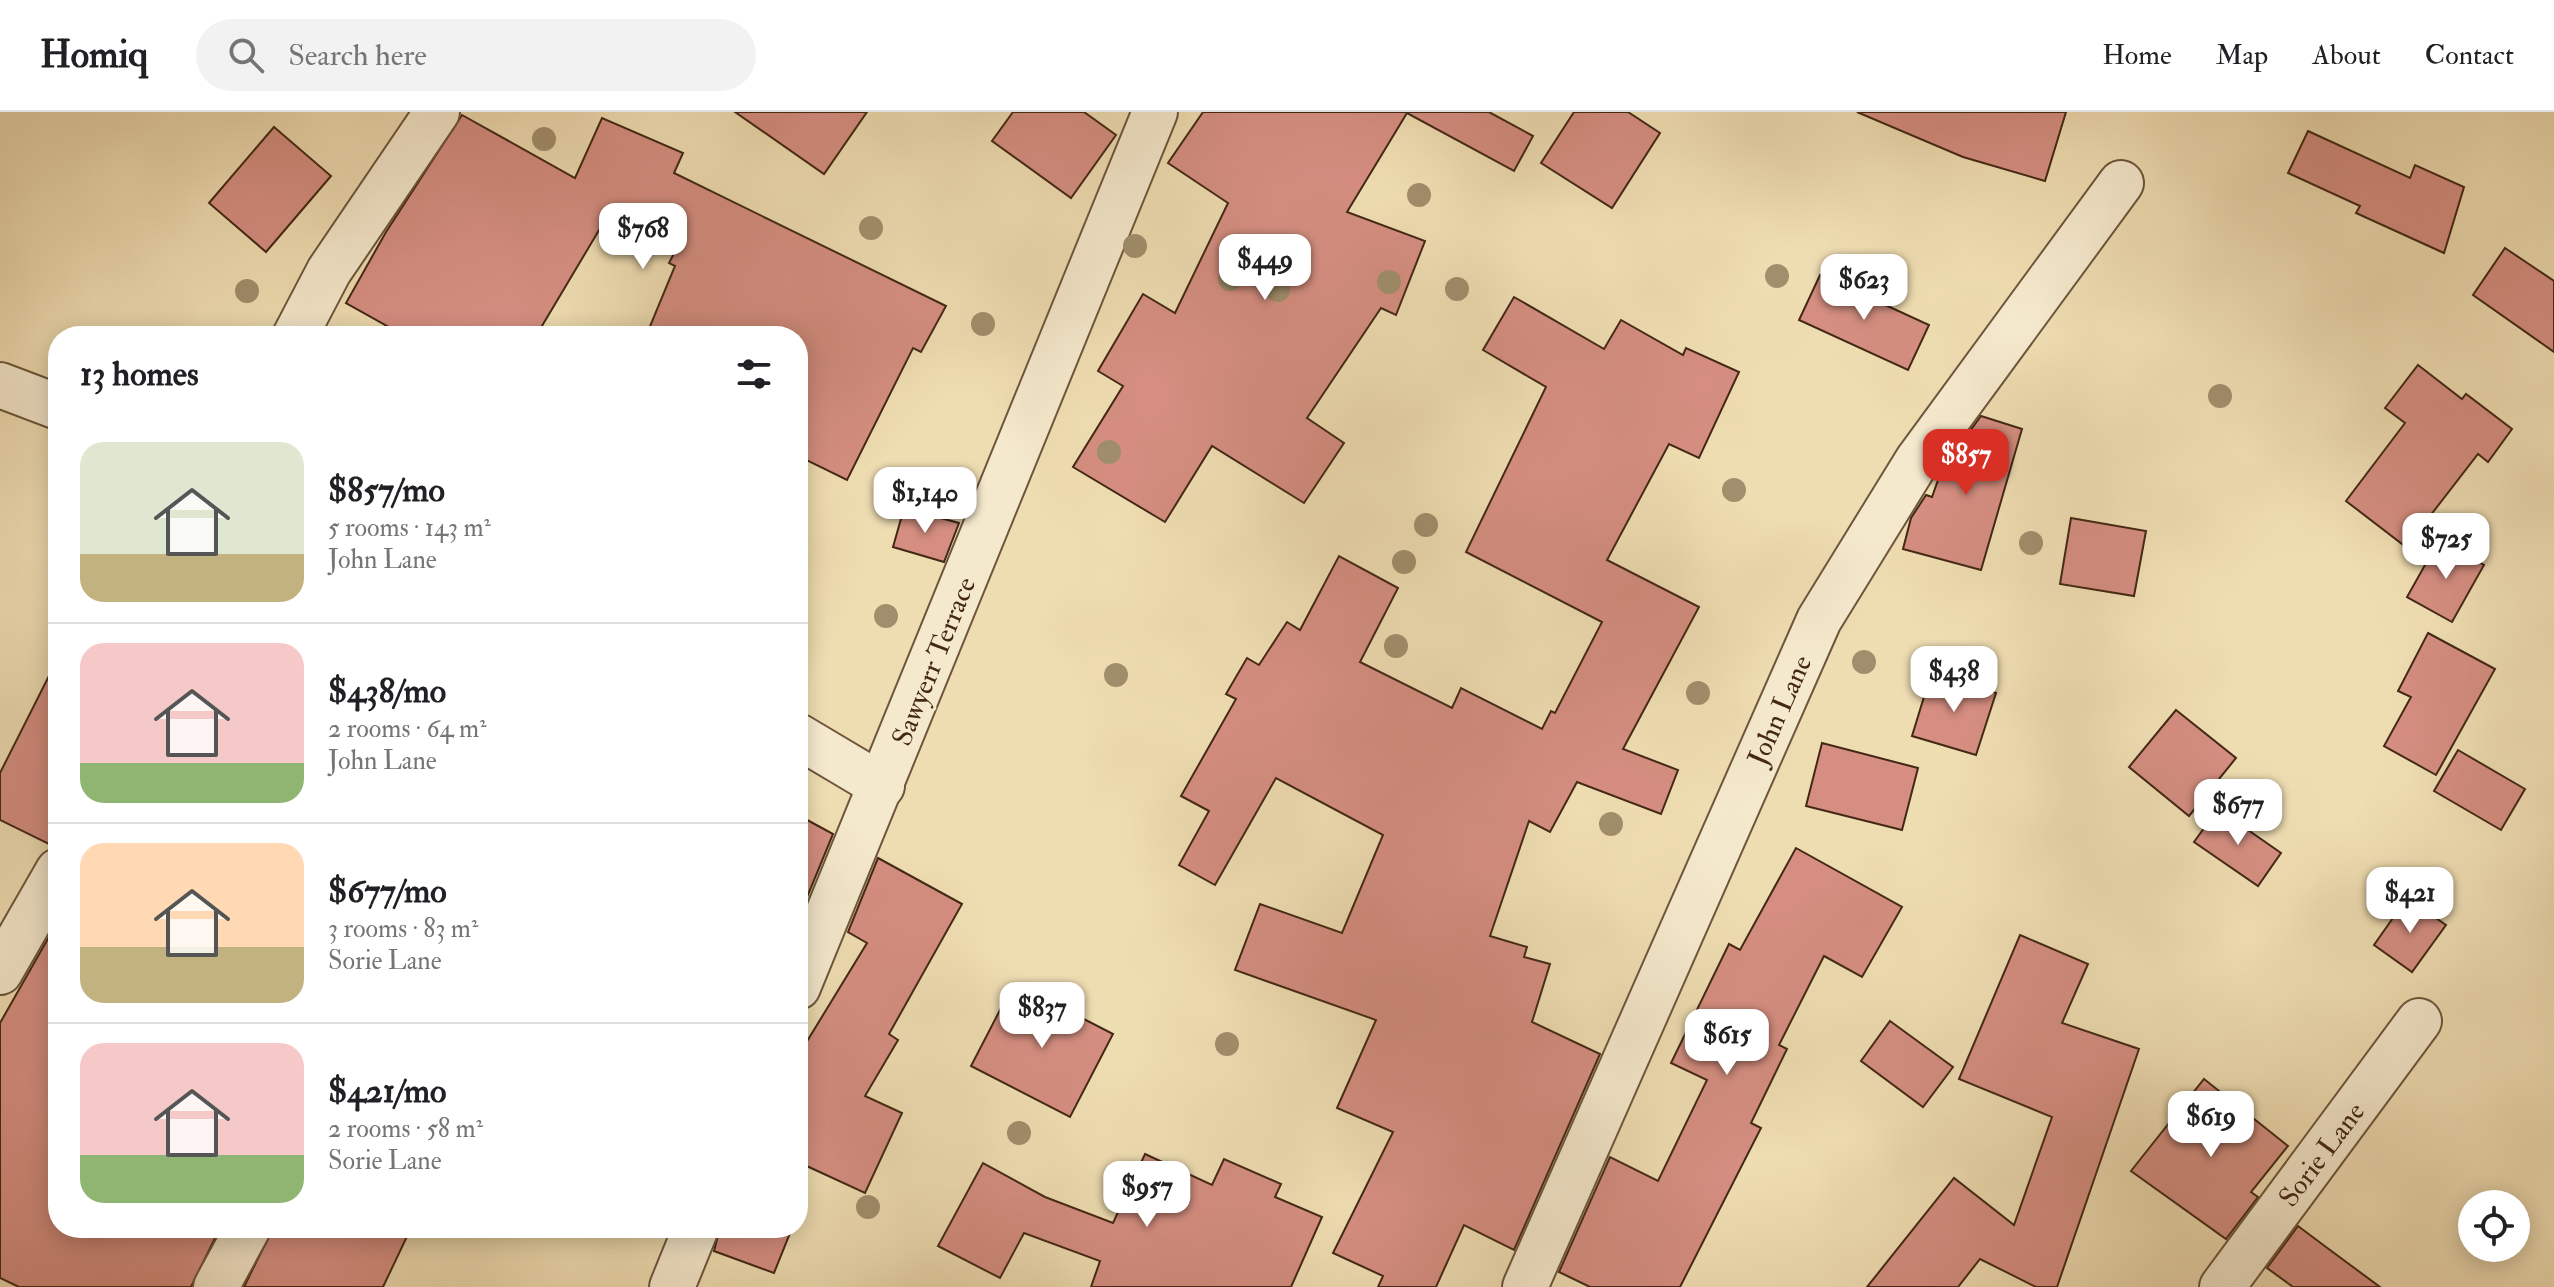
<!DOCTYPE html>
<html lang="en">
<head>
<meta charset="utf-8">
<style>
  body { margin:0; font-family:"IM FELL Double Pica",serif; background:#f2f2f2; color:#202124; height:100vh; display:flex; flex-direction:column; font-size:30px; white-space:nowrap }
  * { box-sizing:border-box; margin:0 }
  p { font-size:26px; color:#757577 }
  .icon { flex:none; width:44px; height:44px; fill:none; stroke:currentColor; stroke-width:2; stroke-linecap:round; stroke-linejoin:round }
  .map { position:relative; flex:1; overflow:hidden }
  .drawer { position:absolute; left:48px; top:214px; width:760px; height:912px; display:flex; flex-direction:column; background:#fff; border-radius:32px; box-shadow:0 4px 20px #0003 }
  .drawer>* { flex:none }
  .controls { position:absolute; left:2458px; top:1078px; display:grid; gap:16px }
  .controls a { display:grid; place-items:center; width:72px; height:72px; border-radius:50%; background:#fff; box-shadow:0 4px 20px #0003; font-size:40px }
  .price { position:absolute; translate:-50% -68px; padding:0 18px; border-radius:16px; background:#fff; color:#222; font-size:26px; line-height:52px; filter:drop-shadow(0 2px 4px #0008) }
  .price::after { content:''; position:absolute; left:50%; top:48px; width:24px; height:18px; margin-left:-12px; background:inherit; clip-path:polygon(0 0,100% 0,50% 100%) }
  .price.current { background:#d93025; color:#fff }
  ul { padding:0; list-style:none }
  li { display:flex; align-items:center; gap:24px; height:200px; padding:0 32px }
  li+li { border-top:2px solid #e0e0e0 }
  li span { display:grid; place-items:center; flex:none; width:224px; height:160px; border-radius:24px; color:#555 }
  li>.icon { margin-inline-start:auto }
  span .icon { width:96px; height:96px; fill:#fffc; stroke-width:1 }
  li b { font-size:34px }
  h2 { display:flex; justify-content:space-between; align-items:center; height:96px; padding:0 32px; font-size:34px }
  header { display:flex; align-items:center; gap:48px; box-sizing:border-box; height:112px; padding:0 40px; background:#fff; border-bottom:2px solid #e0e0e0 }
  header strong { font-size:38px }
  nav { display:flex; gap:44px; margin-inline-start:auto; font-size:28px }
  .search { width:560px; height:72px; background:#f2f2f2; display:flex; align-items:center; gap:20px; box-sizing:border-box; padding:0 28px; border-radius:44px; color:#757577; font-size:30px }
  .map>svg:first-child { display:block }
  .building { fill:#d58e81; stroke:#432815; stroke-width:2 }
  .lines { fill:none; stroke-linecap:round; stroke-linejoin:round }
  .minor-casing { stroke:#6e553c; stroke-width:48 }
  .minor { stroke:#f5e9cd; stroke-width:44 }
  .tree { fill:#a18e6c }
  .labels { text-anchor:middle; stroke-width:6; stroke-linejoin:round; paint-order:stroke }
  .street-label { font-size:28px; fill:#432815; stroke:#f5e9cd }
</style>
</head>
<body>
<header>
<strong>Homiq</strong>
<div class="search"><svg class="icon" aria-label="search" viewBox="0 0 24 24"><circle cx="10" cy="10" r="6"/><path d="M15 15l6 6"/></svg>Search here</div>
<nav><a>Home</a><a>Map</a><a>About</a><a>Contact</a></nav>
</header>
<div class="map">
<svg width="2554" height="1175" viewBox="0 0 2554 1175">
  <rect width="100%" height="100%" fill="#efddb2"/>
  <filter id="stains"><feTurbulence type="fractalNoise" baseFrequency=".0025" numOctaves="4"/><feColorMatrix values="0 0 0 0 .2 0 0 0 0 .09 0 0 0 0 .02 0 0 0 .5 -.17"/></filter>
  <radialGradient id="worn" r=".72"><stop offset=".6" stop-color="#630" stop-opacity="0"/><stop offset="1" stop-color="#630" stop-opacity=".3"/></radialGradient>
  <g class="building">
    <polygon points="735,0 867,0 824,62"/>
    <polygon points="1013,0 1084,0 1116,23 1071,86 992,29"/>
    <polygon points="1203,0 1489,0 1533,24 1514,59 1407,1 1347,100 1425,129 1396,203 1381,196 1307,306 1344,331 1304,391 1212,334 1165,410 1073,355 1123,274 1098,259 1143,182 1175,201 1228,91 1168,51"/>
    <polygon points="1574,0 1628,0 1660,21 1612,96 1541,51"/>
    <polygon points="1857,0 2066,0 2045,69 1963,45"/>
    <polygon points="462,3 575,66 602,6 683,41 674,61 946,194 921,240 913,236 847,368 798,344 798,224 646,224 675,154 669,151 683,124 614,93 536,224 405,224 346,191 386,120"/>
    <polygon points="274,15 331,64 266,140 209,91"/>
    <polygon points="2308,19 2410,66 2415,53 2464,75 2444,141 2356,101 2360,94 2288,61"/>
    <polygon points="2505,136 2554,169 2554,240 2473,183"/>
    <polygon points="1820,163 1929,213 1908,258 1799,208"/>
    <polygon points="1514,185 1604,237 1621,208 1683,243 1686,236 1739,260 1699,346 1669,332 1607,448 1699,495 1623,637 1678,658 1661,702 1577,670 1550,720 1529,709 1490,824 1527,835 1524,845 1550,852 1532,910 1600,942 1514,1138 1464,1113 1436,1175 1378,1175 1383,1164 1333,1141 1393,1020 1337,996 1376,908 1235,858 1260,792 1342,821 1383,723 1276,666 1215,773 1179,753 1209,699 1181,684 1236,587 1226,582 1247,546 1259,553 1287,510 1300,518 1339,444 1398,476 1360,550 1452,596 1461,576 1542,617 1551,599 1555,601 1602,510 1466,440 1546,275 1483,238"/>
    <polygon points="2418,253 2462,287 2466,282 2512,317 2488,350 2478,342 2406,435 2346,389 2405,311 2385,296"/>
    <polygon points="1981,304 2022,317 1981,458 1903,437 1911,406 1926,383 1932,385 1942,357"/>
    <polygon points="904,396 959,411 944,450 893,435"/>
    <polygon points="2071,406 2146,419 2134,484 2060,472"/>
    <polygon points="2439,428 2484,453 2452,510 2407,485"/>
    <polygon points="2428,521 2495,557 2436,663 2384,634 2411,585 2398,579"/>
    <polygon points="58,546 58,734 55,735 0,708 0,661"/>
    <polygon points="1931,562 1996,581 1976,643 1912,624"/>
    <polygon points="2176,598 2236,646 2189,704 2129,655"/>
    <polygon points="1822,631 1918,656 1902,718 1806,694"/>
    <polygon points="2458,638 2525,677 2501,718 2434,679"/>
    <polygon points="2218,697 2281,741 2258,774 2194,730"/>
    <polygon points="798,703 833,722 803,795 798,792"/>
    <polygon points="1796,736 1902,795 1862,865 1824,844 1779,933 1787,937 1751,1011 1761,1016 1680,1175 1590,1175 1559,1160 1610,1045 1658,1069 1707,968 1671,951 1729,832 1740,838"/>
    <polygon points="878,746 962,792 889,922 898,928 865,984 902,1001 865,1081 798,1050 798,944 867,831 848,820"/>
    <polygon points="2407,786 2446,813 2412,860 2374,833"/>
    <polygon points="58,809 58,1116 220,1116 191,1175 19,1175 0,1166 0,911"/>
    <polygon points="2020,823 2088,852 2062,911 2139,937 2057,1175 2036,1175 1980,1147 1958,1175 1867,1175 1954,1066 2014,1113 2052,1005 1959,967"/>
    <polygon points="1014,871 1113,922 1070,1005 971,954"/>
    <polygon points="1890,909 1953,955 1923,995 1861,949"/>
    <polygon points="2204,967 2288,1034 2251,1080 2258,1085 2226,1127 2131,1059"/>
    <polygon points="1145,1042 1212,1073 1224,1047 1281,1072 1275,1085 1322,1105 1291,1175 1091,1175 1100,1149 1024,1121 1000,1166 938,1134 983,1051 1045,1085 1113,1111"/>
    <polygon points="2298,1114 2326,1135 2380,1175 2293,1175 2267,1156"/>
    <polygon points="273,1116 411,1116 383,1175 244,1175"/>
    <polygon points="720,1116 792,1116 774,1161 714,1139"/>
  </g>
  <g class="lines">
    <defs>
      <g id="minor">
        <polyline points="295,224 329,159 437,0"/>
        <polyline points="0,273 58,295"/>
        <polyline points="798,624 882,674"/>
        <polyline points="0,860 58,759"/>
        <polyline points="798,875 1155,0"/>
        <polyline points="216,1175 248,1116"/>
        <polyline points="672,1175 696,1116"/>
        <polyline points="1525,1175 1819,508 1917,349 2121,71"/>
        <polyline points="2222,1175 2419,909"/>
      </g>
    </defs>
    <use href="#minor" class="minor-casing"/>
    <use href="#minor" class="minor"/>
  </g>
  <g class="tree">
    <circle cx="544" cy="27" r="12"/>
    <circle cx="1419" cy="83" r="12"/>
    <circle cx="871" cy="116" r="12"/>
    <circle cx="1135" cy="134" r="12"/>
    <circle cx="1777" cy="164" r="12"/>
    <circle cx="1230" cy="167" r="12"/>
    <circle cx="1389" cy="170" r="12"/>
    <circle cx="1457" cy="177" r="12"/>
    <circle cx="1278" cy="178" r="12"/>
    <circle cx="247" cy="179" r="12"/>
    <circle cx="983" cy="212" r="12"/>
    <circle cx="2220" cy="284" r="12"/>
    <circle cx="1109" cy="340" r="12"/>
    <circle cx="1734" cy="378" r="12"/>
    <circle cx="1426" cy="413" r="12"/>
    <circle cx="2031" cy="431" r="12"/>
    <circle cx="1404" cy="450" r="12"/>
    <circle cx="886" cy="504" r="12"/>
    <circle cx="1396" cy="534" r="12"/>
    <circle cx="1864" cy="550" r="12"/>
    <circle cx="1116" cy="563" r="12"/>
    <circle cx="1698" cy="581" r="12"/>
    <circle cx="1611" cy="712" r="12"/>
    <circle cx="1227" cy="932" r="12"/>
    <circle cx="1019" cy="1021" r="12"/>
    <circle cx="868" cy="1095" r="12"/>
  </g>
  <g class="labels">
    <g class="street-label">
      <text transform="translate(933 549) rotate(-68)" y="10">Sawyerr Terrace</text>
      <text transform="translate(1779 598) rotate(-66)" y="10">John Lane</text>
      <text transform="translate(2321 1042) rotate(-53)" y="10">Sorie Lane</text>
    </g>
  </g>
  <rect width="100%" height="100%" filter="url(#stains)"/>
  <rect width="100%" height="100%" fill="url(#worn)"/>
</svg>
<div class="controls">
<a><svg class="icon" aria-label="locate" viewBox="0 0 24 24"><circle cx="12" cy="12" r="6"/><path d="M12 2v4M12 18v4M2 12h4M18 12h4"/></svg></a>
</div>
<b class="price" style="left:643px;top:159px">$768</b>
<b class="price" style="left:1265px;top:190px">$449</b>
<b class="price" style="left:1864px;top:210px">$623</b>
<b class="price current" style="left:1966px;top:385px">$857</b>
<b class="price" style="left:925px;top:423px">$1,140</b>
<b class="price" style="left:2446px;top:469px">$725</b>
<b class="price" style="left:1954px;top:602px">$438</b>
<b class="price" style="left:2238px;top:735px">$677</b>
<b class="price" style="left:2410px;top:823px">$421</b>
<b class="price" style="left:1042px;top:938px">$837</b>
<b class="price" style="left:1727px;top:965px">$615</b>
<b class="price" style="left:2211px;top:1047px">$619</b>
<b class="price" style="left:1147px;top:1117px">$957</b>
<section class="drawer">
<h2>13 homes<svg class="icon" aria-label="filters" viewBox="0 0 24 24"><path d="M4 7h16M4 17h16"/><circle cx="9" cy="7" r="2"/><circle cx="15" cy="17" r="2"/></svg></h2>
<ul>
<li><span style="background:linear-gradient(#dfe7d0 70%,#c2b280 0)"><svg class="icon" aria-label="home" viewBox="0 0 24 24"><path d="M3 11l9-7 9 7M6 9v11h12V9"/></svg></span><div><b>$857/mo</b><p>5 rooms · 143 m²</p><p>John Lane</p></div></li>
<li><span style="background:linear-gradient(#f6c9c9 75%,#8fb573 0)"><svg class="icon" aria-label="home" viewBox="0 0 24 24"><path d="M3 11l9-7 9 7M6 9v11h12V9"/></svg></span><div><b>$438/mo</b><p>2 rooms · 64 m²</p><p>John Lane</p></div></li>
<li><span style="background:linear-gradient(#ffd9b3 65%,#c2b280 0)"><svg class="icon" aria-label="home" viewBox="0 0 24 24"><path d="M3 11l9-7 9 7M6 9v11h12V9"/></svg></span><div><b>$677/mo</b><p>3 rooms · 83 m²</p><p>Sorie Lane</p></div></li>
<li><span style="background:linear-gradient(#f6c9c9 70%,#8fb573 0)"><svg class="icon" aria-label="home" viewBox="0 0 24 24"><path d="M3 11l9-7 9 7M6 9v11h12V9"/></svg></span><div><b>$421/mo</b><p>2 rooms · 58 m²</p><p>Sorie Lane</p></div></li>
</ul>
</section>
</div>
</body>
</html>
